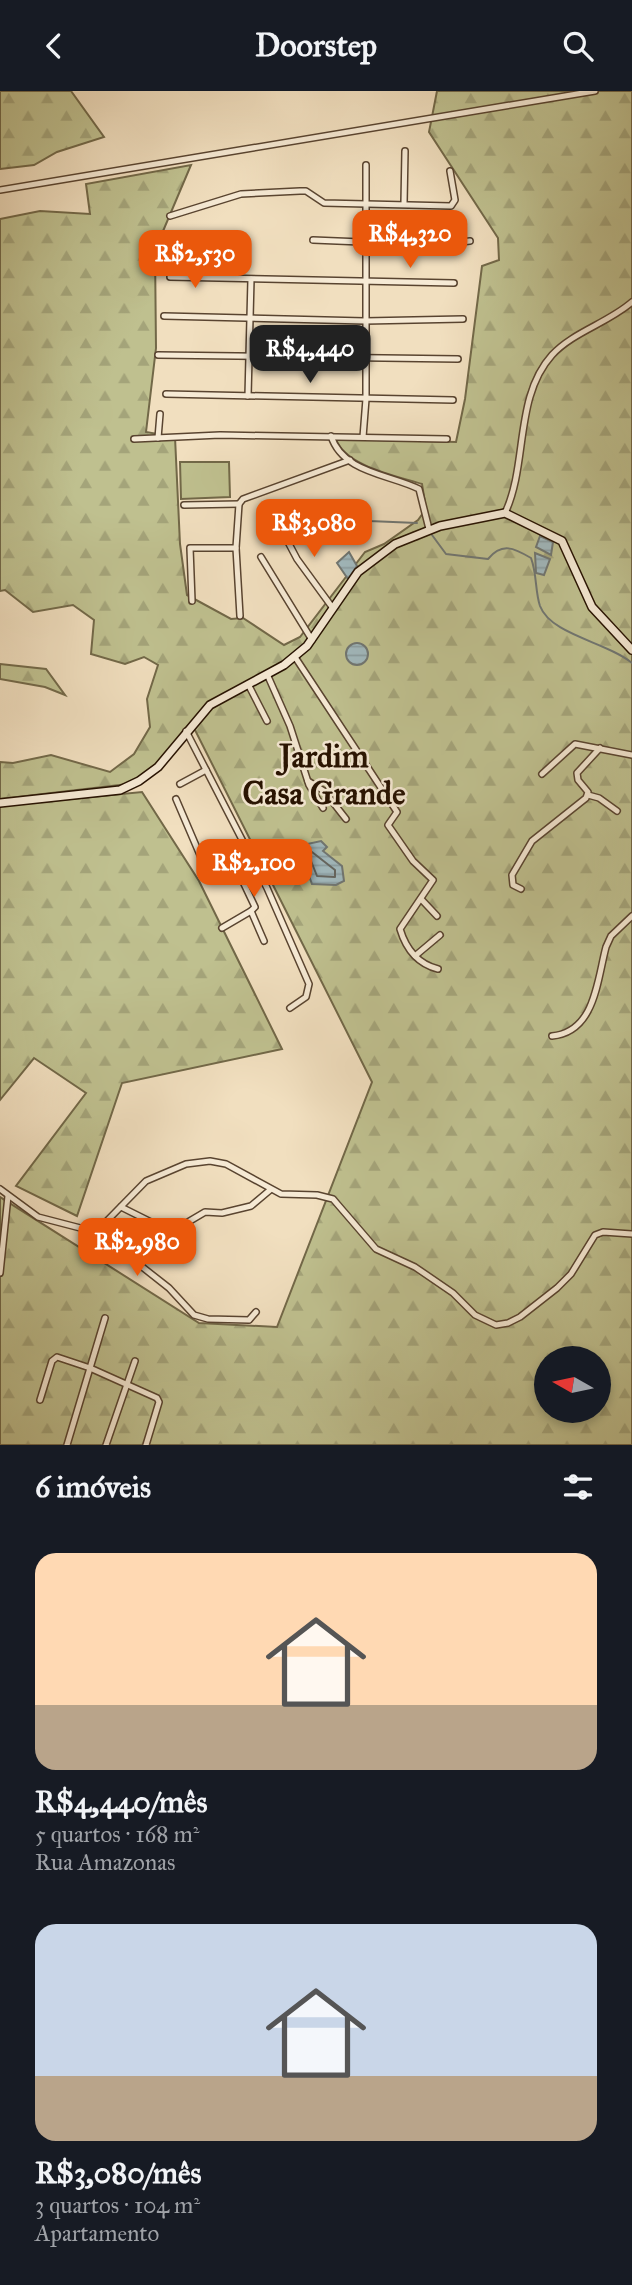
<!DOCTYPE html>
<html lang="pt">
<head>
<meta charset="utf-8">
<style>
  body { margin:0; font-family:"IM FELL Great Primer",serif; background:#20242c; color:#f1f3f6; height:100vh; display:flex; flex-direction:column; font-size:26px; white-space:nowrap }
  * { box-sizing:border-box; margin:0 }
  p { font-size:23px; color:#9ea1a6 }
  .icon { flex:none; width:38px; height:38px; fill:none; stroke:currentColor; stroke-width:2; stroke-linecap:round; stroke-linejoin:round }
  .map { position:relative; height:1354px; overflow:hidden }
  .panel { display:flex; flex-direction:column; background:#171b24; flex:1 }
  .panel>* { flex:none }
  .needle { width:46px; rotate:279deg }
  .buttons { position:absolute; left:534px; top:1255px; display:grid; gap:14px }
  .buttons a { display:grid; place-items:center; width:77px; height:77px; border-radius:50%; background:#171b24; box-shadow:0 4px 10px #0003; font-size:35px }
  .price { position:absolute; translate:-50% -60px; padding:0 16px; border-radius:14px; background:#ea580c; color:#fff; font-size:23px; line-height:46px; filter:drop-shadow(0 2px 4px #0008) }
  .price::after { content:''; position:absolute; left:50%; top:42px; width:21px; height:16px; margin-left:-10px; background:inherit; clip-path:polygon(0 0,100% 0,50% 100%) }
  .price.selected { background:#222; color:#fff }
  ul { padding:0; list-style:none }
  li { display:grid; align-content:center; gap:14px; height:371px; padding:0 35px }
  li span { display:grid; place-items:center; height:217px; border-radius:21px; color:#555 }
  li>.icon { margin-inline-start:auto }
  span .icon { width:126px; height:126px; fill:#fffc; stroke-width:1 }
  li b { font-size:30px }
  h2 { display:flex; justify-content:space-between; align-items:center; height:84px; padding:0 35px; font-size:30px }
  header { display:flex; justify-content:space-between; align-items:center; height:91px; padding:0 35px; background:#171b24; font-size:32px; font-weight:800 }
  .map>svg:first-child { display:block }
  .grass { fill:#bfc08f; stroke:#726848; stroke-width:2 }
  .forest { fill:url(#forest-firs); stroke:#726848; stroke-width:2; fill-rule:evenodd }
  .water { fill:url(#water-rules); stroke:#707672; stroke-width:2 }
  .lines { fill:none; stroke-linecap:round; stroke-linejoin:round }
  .shore { stroke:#64655f; stroke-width:2 }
  .stream { stroke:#707672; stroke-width:2 }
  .street-casing { stroke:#594430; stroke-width:8 }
  .secondary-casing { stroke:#261100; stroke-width:10 }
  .street { stroke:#f6ead5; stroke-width:5 }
  .secondary { stroke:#f6ead5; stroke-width:7 }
  .labels { text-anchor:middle; stroke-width:5; stroke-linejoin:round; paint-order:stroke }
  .quarter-label { font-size:32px; font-weight:bold; fill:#261100; stroke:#f6ead5 }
</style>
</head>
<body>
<header><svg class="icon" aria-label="back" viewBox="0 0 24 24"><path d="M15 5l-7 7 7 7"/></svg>Doorstep<svg class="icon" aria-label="search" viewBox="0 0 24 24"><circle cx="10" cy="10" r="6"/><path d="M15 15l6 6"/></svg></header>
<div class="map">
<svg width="632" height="1354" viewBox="0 0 632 1354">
  <defs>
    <pattern id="forest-firs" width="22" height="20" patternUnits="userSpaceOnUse" patternTransform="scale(1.75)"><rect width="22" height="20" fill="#bfc08f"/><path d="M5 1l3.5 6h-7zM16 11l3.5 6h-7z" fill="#a4a47a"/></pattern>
    <pattern id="water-rules" width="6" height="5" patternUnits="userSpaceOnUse" patternTransform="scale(1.75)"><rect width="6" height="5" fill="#a1b9be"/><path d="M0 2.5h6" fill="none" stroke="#8a9ea2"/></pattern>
  </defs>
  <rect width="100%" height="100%" fill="#f1dfbf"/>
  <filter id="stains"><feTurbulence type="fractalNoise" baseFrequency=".00286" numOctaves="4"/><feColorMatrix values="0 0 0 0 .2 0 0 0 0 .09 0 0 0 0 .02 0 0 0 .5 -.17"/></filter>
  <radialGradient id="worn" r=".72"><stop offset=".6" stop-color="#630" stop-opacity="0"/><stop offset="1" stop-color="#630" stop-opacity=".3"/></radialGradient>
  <polygon class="grass" points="180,371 229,371 230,406 181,408"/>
  <g class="forest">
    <polygon points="0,0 71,0 104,46 57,61 34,74 0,78"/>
    <path d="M437 0H632V1354H0V1106L199 1232 277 1236 372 991 191 631 150 681 128 693 0 708V671L13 672 51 664 110 681 134 663 150 636 147 608 158 574 144 566 125 573 91 563 94 529 73 514 33 521 5 499 0 500V128L40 120 90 123 86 93 191 74 155 159 156 257 146 341 175 346 180 453 187 504 231 528 243 527 284 554 300 546 365 461 384 453 418 429 426 418 422 393C397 385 345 375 336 348L456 351 465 308 482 175 499 169 498 147 429 41ZM546 1267H598V1320H546Z"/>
    <polygon points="0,573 46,578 65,604 45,596 0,588"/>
    <polygon points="142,701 199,790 282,958 122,992 77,1125 16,1095 86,1002 34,967 0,1009 0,715"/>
  </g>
  <g class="water">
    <polygon points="540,445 553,451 551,464 536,456"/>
    <polygon points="349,461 357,475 348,488 337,472"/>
    <polygon points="535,462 550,468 544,484 536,482"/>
    <circle cx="357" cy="563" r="11"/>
    <polygon points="321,750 327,756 323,760 342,775 344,790 336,794 312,793 298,755"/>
  </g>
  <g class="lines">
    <polygon class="shore" points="312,761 335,779 335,786 317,785 309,765"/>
    <g class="stream">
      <polyline points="272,423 303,413 335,421 349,420 369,430 417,432"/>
      <path d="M432 444 446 463 488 468C502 451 514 457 531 467 537 483 535 500 540 515 551 544 607 551 632 572"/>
    </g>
    <defs>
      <g id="street">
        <polyline points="0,99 595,0"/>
        <polyline points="404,112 405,60"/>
        <polyline points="170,125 241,103 300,100 306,100 324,112 451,115 455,109 450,80"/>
        <polyline points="313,149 434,154 470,150"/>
        <polyline points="170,186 454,192"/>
        <polyline points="164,225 365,230 463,228"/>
        <polyline points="158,264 458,268"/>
        <polyline points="166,303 453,309"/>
        <polyline points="248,305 251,188"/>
        <path d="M331 345C343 382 389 383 419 398L429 438"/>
        <polyline points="363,346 366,308 366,74"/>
        <polyline points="158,347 160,323"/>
        <polyline points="134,348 220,344 447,348"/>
        <polyline points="184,414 239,413"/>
        <path d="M505 422C528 374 514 306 552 264 573 241 608 232 632 211"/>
        <polyline points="278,432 297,468 332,516"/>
        <polyline points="261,466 312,549"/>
        <polyline points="192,510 190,457 236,457"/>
        <polyline points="240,525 236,457 239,413 243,408 350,369"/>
        <path d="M295 566 397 721 388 734 413 770 433 789 400 838C406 858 418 873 438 878"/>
        <polyline points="267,583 290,635 309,694 323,717"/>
        <polyline points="248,593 267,630"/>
        <polyline points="186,640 267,797 309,893 306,906 290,917"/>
        <polyline points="542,683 575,653 632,664"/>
        <polyline points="308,690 324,700 346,728"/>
        <polyline points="180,693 206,679"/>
        <polyline points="588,704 599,707 617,720"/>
        <polyline points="176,708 206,778 227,778 252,768"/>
        <polyline points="236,776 255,816 251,820"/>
        <polyline points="521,798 513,794 512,784 532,750 586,707 588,701 578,689 577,682 600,657"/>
        <polyline points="421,808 437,825"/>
        <polyline points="222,837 251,820 264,850"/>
        <polyline points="415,865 440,844"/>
        <path d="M552 945C595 941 597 890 606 856L611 845 632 825"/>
        <polyline points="0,1098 38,1126 88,1139 108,1149 169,1197 194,1224 208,1228 249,1229 256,1221"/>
        <polyline points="121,1116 155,1133 171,1136 183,1134 205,1121 222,1122 251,1115 270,1099"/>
        <polyline points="96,1141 146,1090 186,1073 210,1070 226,1073 281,1103 317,1104 333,1108 376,1158 415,1176 453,1202 475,1224 496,1234 508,1232 520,1226 557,1197 571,1183 595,1144 603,1141 632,1143"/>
        <polyline points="0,1182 8,1105"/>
        <polyline points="105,1227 90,1277 157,1307 159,1311 146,1354"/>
        <polyline points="40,1309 52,1270 57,1266 90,1277 67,1354"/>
        <polyline points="106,1354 135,1270"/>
      </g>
      <polyline id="secondary" points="0,712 120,699 139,690 158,676 210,614 284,574 307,555 358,481 395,453 440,435 505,422 562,450 592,516 632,559"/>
    </defs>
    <use href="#street" class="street-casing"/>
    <use href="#secondary" class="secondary-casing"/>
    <use href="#street" class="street"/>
    <use href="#secondary" class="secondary"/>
  </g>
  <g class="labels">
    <g class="quarter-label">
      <text x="324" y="676">Jardim<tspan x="324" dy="37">Casa Grande</tspan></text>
    </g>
  </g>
  <rect width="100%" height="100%" filter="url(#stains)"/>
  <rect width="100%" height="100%" fill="url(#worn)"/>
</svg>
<div class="buttons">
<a><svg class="needle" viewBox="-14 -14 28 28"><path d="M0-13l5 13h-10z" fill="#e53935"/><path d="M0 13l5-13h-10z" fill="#9ea1a6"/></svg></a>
</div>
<b class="price" style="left:410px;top:179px">R$4,320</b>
<b class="price" style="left:195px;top:199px">R$2,530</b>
<b class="price selected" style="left:310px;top:294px">R$4,440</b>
<b class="price" style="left:314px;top:468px">R$3,080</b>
<b class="price" style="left:254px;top:808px">R$2,100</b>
<b class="price" style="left:137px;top:1187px">R$2,980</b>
</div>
<section class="panel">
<h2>6 imóveis<svg class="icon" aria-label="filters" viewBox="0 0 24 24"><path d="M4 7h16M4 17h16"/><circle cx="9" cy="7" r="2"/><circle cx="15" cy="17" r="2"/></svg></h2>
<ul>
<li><span style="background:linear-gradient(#ffd9b3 70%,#b9a48a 0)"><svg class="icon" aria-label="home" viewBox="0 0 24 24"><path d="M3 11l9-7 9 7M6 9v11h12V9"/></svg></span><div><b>R$4,440/mês</b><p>5 quartos · 168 m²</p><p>Rua Amazonas</p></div></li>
<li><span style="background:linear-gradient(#c9d6e8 70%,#b9a48a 0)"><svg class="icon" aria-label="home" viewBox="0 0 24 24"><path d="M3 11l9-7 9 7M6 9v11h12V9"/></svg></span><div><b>R$3,080/mês</b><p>3 quartos · 104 m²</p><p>Apartamento</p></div></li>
</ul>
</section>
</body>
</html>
